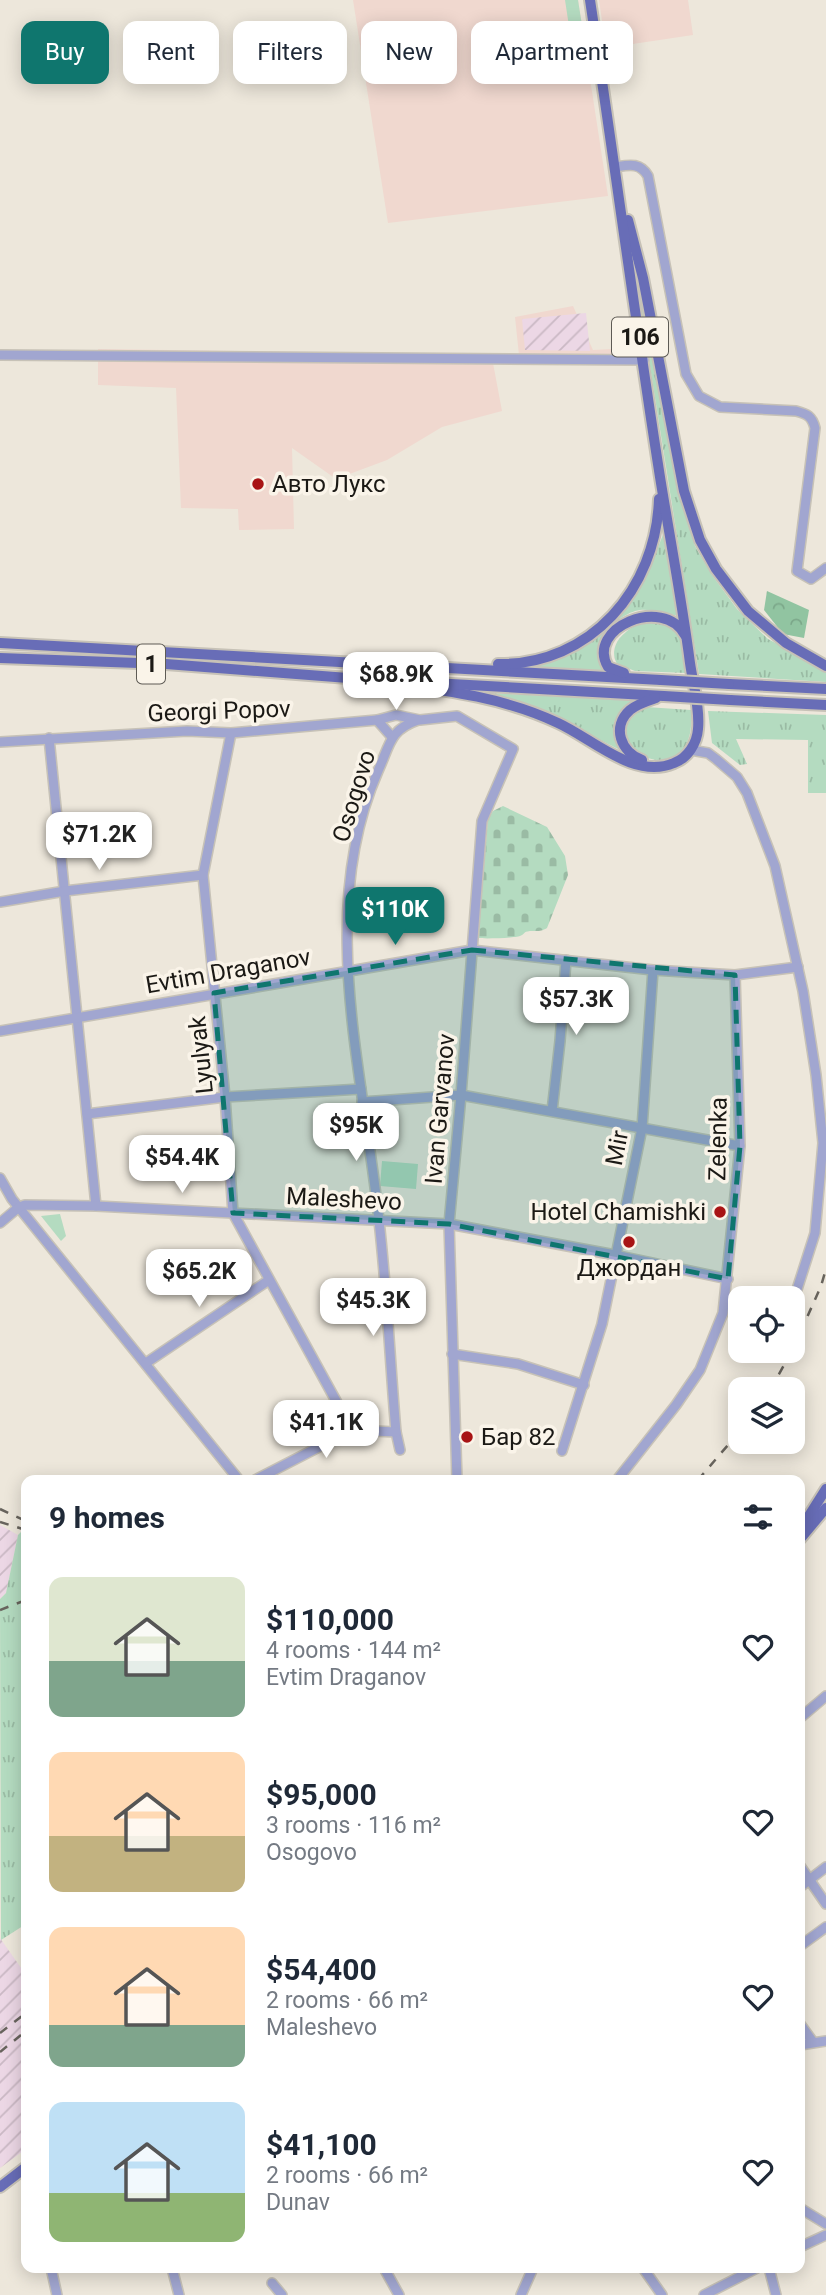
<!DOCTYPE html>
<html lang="en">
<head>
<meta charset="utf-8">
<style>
  body { margin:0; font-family:Roboto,sans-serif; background:#f6f6f7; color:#1f2937; height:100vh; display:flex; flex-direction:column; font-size:26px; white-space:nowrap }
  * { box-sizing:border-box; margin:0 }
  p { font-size:23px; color:#747a83 }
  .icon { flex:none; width:38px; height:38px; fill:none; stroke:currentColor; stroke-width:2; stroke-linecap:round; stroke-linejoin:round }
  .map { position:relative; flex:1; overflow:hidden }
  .drawer { position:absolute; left:21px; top:1475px; width:784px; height:798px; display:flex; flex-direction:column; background:#fff; border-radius:14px; box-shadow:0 4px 18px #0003 }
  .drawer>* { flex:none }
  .banner { position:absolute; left:21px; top:21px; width:784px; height:63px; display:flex; gap:14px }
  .controls { position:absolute; left:728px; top:1286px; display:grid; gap:14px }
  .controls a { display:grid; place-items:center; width:77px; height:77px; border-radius:14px; background:#fff; box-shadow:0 4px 18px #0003; font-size:35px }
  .price { position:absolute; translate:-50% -60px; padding:0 16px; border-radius:14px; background:#fff; color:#222; font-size:23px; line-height:46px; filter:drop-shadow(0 2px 4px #0008) }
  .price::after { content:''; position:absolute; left:50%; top:42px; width:21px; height:16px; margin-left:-10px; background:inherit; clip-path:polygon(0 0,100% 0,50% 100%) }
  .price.current { background:#0f766e; color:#fff }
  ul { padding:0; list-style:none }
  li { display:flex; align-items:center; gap:21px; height:175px; padding:0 28px }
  li span { display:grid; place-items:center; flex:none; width:196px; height:140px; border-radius:14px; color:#555 }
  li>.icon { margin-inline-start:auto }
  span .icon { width:84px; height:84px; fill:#fffc; stroke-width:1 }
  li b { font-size:30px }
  h2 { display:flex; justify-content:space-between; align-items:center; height:84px; padding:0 28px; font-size:30px }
  .pill { padding:0 24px; border-radius:14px; background:#fff; box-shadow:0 4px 18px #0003; font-size:24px; line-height:63px }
  .pill.current { background:#0f766e; color:#fff }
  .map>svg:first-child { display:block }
  .commercial { fill:#f0d8cf }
  .industrial { fill:url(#industrial-furrows) }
  .grass { fill:url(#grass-tufts) }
  .forest { fill:url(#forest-crowns) }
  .cemetery { fill:url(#cemetery-stones) }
  .park { fill:#b4dbc0 }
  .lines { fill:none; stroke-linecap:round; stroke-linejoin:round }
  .minor-casing { stroke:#c7c2b7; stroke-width:12 }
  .major-casing { stroke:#c7c2b7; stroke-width:14 }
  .minor { stroke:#a1a6d0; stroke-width:9 }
  .major { stroke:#686db7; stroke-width:10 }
  .rail { stroke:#68645d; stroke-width:2.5; stroke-dasharray:9 9; stroke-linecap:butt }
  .major-bridge-casing { stroke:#c7c2b7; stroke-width:14; stroke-linecap:butt }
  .major-bridge { stroke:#686db7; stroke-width:10 }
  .marked { fill:#0f766e; fill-opacity:0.2; stroke:#0f766e; stroke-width:5; stroke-dasharray:14 9; stroke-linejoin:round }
  .poi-dot { fill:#a81415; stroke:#faf4e9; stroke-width:2.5 }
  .labels { text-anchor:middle; stroke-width:7; stroke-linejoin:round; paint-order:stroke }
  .shield { fill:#faf4e9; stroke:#5e5b55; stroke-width:2 }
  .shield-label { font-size:23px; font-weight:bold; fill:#1b1915 }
  .poi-label { font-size:24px; fill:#1b1915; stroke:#faf4e9; text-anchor:start }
  .street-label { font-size:24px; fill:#1b1915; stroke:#faf4e9 }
</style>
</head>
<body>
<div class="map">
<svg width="826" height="2295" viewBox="0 0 826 2295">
  <defs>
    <pattern id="industrial-furrows" width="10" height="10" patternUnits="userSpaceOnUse" patternTransform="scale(1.75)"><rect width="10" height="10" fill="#ecd7e5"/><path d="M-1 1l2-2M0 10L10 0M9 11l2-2" fill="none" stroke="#cab8c4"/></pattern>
    <pattern id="grass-tufts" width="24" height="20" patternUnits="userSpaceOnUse" patternTransform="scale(1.75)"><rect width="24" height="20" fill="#b4dbc0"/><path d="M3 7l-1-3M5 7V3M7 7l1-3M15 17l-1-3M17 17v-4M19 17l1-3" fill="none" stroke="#9abba4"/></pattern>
    <pattern id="forest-crowns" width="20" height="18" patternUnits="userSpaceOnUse" patternTransform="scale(1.75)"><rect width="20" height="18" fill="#91c4a1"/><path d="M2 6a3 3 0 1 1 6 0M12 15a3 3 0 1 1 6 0" fill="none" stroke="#7ca88a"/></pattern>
    <pattern id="cemetery-stones" width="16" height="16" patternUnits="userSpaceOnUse" patternTransform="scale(1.75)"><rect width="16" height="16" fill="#b4dbc0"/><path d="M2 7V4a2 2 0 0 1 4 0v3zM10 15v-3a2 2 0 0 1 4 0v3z" fill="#9abba4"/></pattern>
  </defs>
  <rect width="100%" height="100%" fill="#ede7db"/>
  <g class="commercial">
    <polygon points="353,0 578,0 608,196 388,223"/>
    <polygon points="599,0 688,0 693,35 606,48"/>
    <polygon points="573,306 593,350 632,348 634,366 493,363 502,411 442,427 387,460 336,479 292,448 294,529 239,530 238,509 181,508 176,388 98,385 98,349 519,355 515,317"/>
  </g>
  <g class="industrial">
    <polygon points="586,313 590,351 525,350 522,319"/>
    <polygon points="0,1525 18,1535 6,1593 0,1599"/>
    <polygon points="0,1938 26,1975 26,2149 0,2168"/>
  </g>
  <g class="grass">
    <polygon points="637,285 640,285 668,418 678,485 695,546 712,575 737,609 768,639 826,670 826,682 699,674"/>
    <path d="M665 530 678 616C666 613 652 609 640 610 614 614 588 648 604 672L526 668C580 652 626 624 649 570 655 557 659 543 665 530Z"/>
    <path d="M649 621 670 626 680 633 686 673 635 671 617 664C605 642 632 624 649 621Z"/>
    <path d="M487 693 633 700C613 717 608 725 620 750L557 718 530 706Z"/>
    <path d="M646 707 691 710C699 804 579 744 646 707Z"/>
    <polygon points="708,711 826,715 826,793 808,793 808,740 736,739 747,764 740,765 712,743"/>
    <polygon points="26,1527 26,1924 1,1940 0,1599 6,1593 18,1535"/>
  </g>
  <polygon class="forest" points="767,591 809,610 804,638 783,634 764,610"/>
  <path class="cemetery" d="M503 806 547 827 565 856 568 875 547 928C540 932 538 931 530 931 522 932 527 933 520 936 515 938 484 939 478 938L488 819 493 811Z"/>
  <g class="park">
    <polygon points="565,0 578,0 590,76 585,83 581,83 577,79"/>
    <polygon points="382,1161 418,1164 416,1189 380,1186"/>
    <polygon points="60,1214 66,1236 61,1241 41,1216"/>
  </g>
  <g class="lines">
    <defs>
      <g id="minor">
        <path d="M615 167C629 165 640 162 648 176L686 374 699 396 720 407 796 411C807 414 812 416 815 428L797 571 811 579 826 568"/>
        <polyline points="0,355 644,360"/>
        <polyline points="377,720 392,737"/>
        <polyline points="231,733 203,875 225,1097 233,1213 352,1430"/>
        <polyline points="49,738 96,1206"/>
        <polyline points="0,742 187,731 231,733 377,720 396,715 420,720 457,716 513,749 482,821 461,1095 449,1224 457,1480"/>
        <polyline points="691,750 708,753 716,759 737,777 747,793 775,866 803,991 816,1075 823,1143 815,1233 793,1302"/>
        <polyline points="0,902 65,891 203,875"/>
        <polyline points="0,1031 472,950 653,970 735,975 798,967"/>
        <polyline points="362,1102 461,1095 740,1146"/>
        <polyline points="552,1111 560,1041 566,960"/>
        <polyline points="87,1114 225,1097 361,1089"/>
        <polyline points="0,1178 12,1199 239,1480"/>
        <polyline points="0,1223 19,1207 25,1205 96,1206 449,1224 610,1254 728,1279"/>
        <polyline points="725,1300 740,1312"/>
        <polyline points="452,1354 518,1364 584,1385"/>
        <polyline points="146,1363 269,1280"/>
        <path d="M400 1450 396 1432C390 1362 387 1291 379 1221 364 1075 316 912 378 771 390 745 389 730 418 720"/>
        <polyline points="562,1451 602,1324 642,1128 653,970"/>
        <polyline points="255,1480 352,1430 396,1432"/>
        <polyline points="617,1480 676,1405 700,1370 723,1313 740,1146 735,975"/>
        <polyline points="800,1718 826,1696"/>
        <polyline points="800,1866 826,1904"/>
        <polyline points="800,1887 826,1867"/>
        <polyline points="800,1946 826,1927"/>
        <polyline points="800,2024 813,2042"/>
        <polyline points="800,2045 826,2041"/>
        <polyline points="800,2208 826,2224"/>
        <polyline points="800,2247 826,2235"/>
        <polyline points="51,2268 57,2295"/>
        <polyline points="172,2268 179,2295"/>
        <polyline points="384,2268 399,2295"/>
        <polyline points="643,2268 662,2295"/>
        <polyline points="769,2268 776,2295"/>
        <polyline points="272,2283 282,2295"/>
        <polyline points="521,2295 533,2268"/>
        <polyline points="704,2295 757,2268"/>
      </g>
      <g id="major">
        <polyline points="628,220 643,278 684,491 700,540 716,569 748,611 786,643 826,666"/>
        <polyline points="0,643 661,680"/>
        <polyline points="0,658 166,664 374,680"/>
        <path d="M498 664C591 665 656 589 659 499"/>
        <path d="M624 673 608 667C585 628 663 595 685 635"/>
        <path d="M370 680C434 689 499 695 558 723 593 739 634 780 674 763 688 758 697 743 698 729 700 708 693 684 690 663 682 601 670 539 660 477 635 318 614 159 590 0"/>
        <polyline points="433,683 664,696"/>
        <polyline points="729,684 826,689"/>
        <polyline points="730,700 826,705"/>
        <path d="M642 760C621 752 611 727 630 710 637 704 647 701 656 698"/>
        <polyline points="800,1530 826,1489"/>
        <polyline points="800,1539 826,1508"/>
        <polyline points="0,2187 26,2167"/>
      </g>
    </defs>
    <use href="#minor" class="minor-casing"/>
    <use href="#major" class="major-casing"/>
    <use href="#minor" class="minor"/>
    <use href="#major" class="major"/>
    <g class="rail">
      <polyline points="793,1349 821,1286 826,1269"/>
      <polyline points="770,1390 792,1351"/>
      <polyline points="698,1480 740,1431"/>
      <polyline points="0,1509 26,1521"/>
      <polyline points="0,1522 26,1530"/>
      <polyline points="0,1610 26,1600"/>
      <polyline points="0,2033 26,2013"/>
      <polyline points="0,2052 26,2031"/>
    </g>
    <defs>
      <g id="major-bridge">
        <polyline points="661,680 729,684"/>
        <polyline points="664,696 730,700"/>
      </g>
    </defs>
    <use href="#major-bridge" class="major-bridge-casing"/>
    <use href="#major-bridge" class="major-bridge"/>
  </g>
  <path class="marked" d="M472 950 735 975 740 1146 728 1279 449 1224 233 1213 214 993Z"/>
  <g class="poi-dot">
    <circle cx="258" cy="484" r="7"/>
    <circle cx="720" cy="1212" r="7"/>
    <circle cx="629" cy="1242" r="7"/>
    <circle cx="467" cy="1437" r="7"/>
  </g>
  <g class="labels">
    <g class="shield">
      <rect x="612" y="317.5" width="56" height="39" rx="5"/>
      <rect x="137" y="644.5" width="28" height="39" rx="5"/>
    </g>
    <g class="shield-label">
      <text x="640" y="345">106</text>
      <text x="151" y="672">1</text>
    </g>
    <g class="poi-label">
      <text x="272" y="492">Авто Лукс</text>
      <text x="706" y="1220" text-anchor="end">Hotel Chamishki</text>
      <text x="629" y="1276" text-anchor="middle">Джордан</text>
      <text x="481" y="1445">Бар 82</text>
    </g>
    <g class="street-label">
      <text transform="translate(219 711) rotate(-2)" y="8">Georgi Popov</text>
      <text transform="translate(354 796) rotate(-73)" y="8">Osogovo</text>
      <text transform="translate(228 971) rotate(-10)" y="8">Evtim Draganov</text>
      <text transform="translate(201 1055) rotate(-96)" y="8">Lyulyak</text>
      <text transform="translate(440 1109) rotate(-85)" y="8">Ivan Garvanov</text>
      <text transform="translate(718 1139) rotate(-89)" y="8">Zelenka</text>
      <text transform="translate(617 1148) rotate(-79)" y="8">Mir</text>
      <text transform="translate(344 1199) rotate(3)" y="8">Maleshevo</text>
    </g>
  </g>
</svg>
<div class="controls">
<a><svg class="icon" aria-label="locate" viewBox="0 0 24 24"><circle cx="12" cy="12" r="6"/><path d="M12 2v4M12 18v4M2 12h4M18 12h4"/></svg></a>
<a><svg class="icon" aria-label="layers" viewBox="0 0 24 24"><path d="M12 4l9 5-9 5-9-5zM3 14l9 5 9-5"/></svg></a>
</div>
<b class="price" style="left:396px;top:712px">$68.9K</b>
<b class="price" style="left:99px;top:872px">$71.2K</b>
<b class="price current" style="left:395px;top:947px">$110K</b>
<b class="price" style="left:576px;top:1037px">$57.3K</b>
<b class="price" style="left:356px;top:1163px">$95K</b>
<b class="price" style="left:182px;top:1195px">$54.4K</b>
<b class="price" style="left:199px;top:1309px">$65.2K</b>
<b class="price" style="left:373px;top:1338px">$45.3K</b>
<b class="price" style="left:326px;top:1460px">$41.1K</b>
<div class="banner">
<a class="pill current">Buy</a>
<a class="pill">Rent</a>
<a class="pill">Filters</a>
<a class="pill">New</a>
<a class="pill">Apartment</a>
</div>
<section class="drawer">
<h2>9 homes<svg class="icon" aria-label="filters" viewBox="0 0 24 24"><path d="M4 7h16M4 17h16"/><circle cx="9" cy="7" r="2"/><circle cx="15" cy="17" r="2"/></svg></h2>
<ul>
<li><span style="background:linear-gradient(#dfe7d0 60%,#7fa58c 0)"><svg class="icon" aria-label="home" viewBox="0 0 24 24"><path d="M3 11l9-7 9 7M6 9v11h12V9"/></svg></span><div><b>$110,000</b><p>4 rooms · 144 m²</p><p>Evtim Draganov</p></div><svg class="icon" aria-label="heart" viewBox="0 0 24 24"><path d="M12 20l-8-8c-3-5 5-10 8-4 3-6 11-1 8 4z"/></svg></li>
<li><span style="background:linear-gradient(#ffd9b3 60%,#c2b280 0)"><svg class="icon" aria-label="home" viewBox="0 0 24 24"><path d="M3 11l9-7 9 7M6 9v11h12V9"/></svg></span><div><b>$95,000</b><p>3 rooms · 116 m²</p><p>Osogovo</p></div><svg class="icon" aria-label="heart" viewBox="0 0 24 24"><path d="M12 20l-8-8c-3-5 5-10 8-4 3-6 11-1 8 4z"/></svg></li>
<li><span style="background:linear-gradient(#ffd9b3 70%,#7fa58c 0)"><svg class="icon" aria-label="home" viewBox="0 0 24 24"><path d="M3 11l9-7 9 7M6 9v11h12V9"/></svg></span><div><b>$54,400</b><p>2 rooms · 66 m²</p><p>Maleshevo</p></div><svg class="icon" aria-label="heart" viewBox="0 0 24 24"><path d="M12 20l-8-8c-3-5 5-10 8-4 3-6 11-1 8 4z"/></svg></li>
<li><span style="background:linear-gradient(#bfe0f5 65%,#8fb573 0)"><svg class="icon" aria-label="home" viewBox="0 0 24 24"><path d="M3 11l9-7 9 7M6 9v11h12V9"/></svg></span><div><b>$41,100</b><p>2 rooms · 66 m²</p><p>Dunav</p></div><svg class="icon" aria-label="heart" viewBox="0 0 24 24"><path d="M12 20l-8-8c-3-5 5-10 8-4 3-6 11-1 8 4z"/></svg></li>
</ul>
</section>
</div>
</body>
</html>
